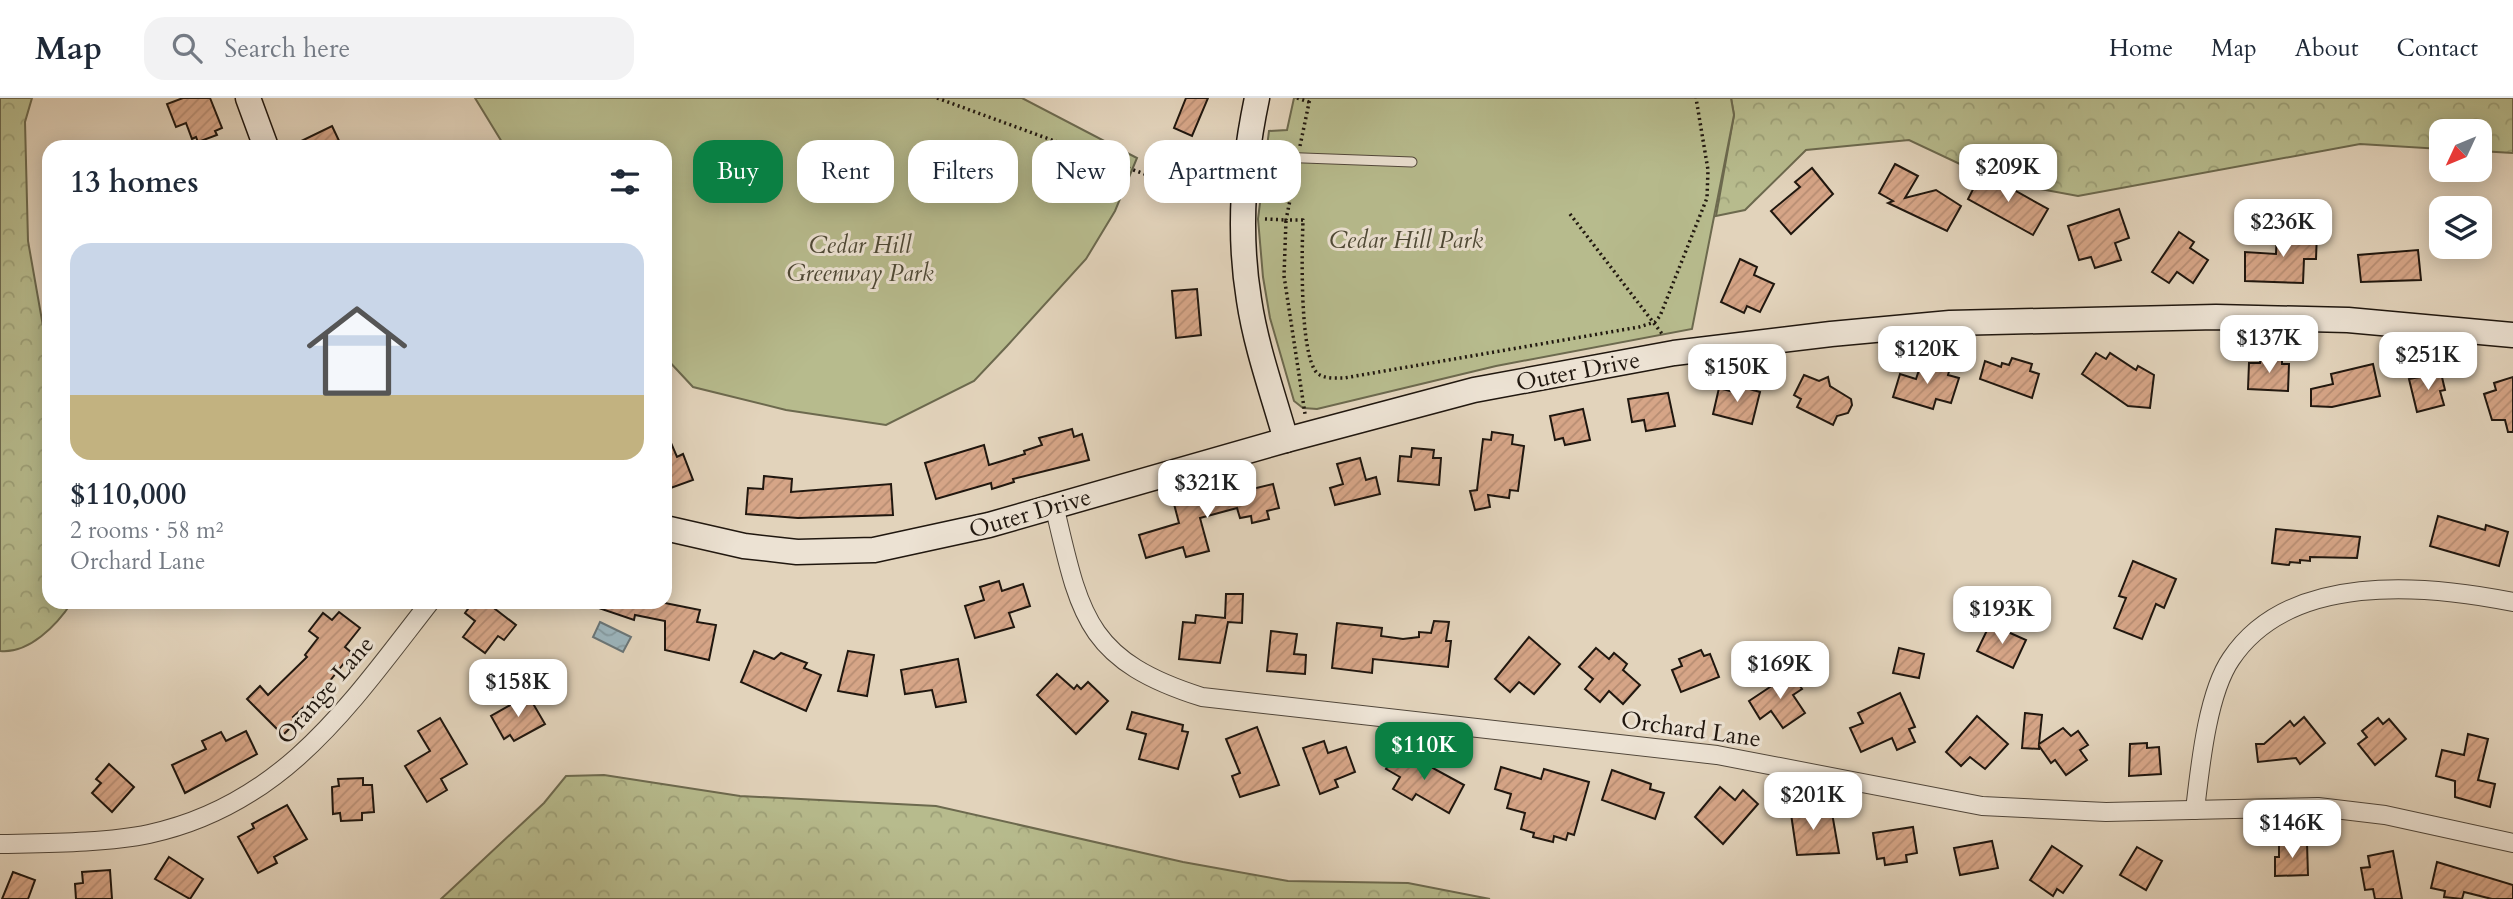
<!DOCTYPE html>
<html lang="en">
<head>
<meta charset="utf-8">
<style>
  body { margin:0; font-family:Cardo,serif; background:#f2f2f3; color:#1f2937; height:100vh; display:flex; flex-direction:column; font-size:26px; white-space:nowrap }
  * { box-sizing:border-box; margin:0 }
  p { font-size:23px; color:#747a83 }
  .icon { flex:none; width:38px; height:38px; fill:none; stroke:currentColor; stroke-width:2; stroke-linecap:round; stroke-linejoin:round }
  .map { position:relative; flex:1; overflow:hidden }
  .panel { position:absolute; left:42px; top:42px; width:630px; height:469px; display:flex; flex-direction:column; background:#fff; border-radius:21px; box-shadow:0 4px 18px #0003 }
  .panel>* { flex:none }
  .top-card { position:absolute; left:693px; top:42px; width:665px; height:63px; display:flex; gap:14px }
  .needle { width:46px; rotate:226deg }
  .buttons { position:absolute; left:2429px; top:21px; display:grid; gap:14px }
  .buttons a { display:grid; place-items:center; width:63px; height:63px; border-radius:14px; background:#fff; box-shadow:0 4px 18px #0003; font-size:35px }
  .price { position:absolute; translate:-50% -60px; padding:0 16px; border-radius:14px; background:#fff; color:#222; font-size:23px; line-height:46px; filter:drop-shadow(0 2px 4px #0008) }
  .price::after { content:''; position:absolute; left:50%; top:42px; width:21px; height:16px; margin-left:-10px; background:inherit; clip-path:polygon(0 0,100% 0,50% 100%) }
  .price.on { background:#0b8043; color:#fff }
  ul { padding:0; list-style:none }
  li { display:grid; align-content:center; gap:14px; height:371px; padding:0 28px }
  li span { display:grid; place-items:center; height:217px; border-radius:21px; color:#555 }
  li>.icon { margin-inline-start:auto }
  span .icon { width:126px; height:126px; fill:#fffc; stroke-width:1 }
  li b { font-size:30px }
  h2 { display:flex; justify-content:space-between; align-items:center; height:84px; padding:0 28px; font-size:30px }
  .tag { padding:0 24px; border-radius:21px; background:#fff; box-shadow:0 4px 18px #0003; font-size:24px; line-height:63px }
  .tag.on { background:#0b8043; color:#fff }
  header { display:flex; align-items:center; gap:42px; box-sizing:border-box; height:98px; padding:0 35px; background:#fff; border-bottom:2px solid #e0e1e3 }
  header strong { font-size:33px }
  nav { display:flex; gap:38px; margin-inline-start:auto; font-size:24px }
  .search { width:490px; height:63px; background:#f2f2f3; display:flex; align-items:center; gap:18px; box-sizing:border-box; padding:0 24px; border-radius:21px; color:#747a83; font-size:26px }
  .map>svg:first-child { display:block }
  .forest { fill:url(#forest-crowns); stroke:#6c694e; stroke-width:2 }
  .park { fill:#b7bb8d; stroke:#6c694e; stroke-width:2 }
  .water { fill:url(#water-waves); stroke:#6a7577; stroke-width:2 }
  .building { fill:url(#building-hatch); stroke:#20170f; stroke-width:2 }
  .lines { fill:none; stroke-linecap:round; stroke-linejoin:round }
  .lane-casing { stroke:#50463a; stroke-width:11 }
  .street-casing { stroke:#50463a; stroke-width:20 }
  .secondary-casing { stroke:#20170f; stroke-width:27 }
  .path { stroke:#20170f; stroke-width:3.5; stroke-dasharray:2 3.5; stroke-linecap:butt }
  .lane { stroke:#ece2d3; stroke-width:9 }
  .street { stroke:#ece2d3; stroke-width:18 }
  .secondary { stroke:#ece2d3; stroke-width:24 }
  .labels { text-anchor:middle; stroke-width:6; stroke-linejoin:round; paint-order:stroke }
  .park-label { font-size:24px; font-style:italic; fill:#4d4835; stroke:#ece2d3 }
  .street-label { font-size:24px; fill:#20170f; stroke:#ece2d3 }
</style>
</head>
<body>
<header>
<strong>Map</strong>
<div class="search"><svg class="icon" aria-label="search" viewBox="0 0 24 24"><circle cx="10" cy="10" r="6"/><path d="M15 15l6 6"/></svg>Search here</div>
<nav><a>Home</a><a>Map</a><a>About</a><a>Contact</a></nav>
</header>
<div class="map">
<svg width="2513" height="801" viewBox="0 0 2513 801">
  <defs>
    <pattern id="forest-crowns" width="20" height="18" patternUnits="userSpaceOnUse" patternTransform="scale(1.75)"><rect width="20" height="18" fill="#b7bb8d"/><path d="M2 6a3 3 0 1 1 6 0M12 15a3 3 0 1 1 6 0" fill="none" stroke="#9da078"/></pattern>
    <pattern id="water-waves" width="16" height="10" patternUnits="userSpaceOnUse" patternTransform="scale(1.75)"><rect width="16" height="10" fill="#9bb4bc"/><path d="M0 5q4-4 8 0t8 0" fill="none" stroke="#859aa0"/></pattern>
    <pattern id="building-hatch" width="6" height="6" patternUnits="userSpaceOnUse" patternTransform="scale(1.75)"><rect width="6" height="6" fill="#d6a587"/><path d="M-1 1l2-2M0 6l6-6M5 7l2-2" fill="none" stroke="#b78d73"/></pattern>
  </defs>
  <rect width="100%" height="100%" fill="#e2d3bb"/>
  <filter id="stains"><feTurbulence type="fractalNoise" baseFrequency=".00286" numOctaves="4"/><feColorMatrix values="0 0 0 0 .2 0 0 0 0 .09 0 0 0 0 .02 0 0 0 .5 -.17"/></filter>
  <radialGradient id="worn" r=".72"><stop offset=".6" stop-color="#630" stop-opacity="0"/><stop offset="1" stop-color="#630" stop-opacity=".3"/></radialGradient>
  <g class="forest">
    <path d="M0 0H32L25 24 28 143 49 262V504H72C57 527 29 556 0 553Z"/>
    <polygon points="1731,0 2513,0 2513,55 2480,53 2480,33 2441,33 2441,51 2360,46 2078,98 1996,83 1909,42 1806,52 1745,112 1716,118 1734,17"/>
    <polygon points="604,677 740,698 936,708 1183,764 1288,783 1408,785 1490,801 441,801 544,705 566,678"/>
  </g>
  <g class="park">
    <polygon points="475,0 1022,0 1137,60 1115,113 1086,161 1007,248 974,283 886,327 786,312 693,289 665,259 665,49 505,49"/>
    <polygon points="1294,0 1731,0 1734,17 1692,231 1496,268 1317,311 1303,310 1294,303 1270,220 1263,179 1258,121 1269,33 1287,32"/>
  </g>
  <polygon class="water" points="600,524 631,539 623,554 593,539"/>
  <g class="building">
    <polygon points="183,0 210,0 222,30 215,33 217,37 198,44 196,39 192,41 186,25 176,29 167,6"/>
    <polygon points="1186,0 1208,0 1192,38 1174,30"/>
    <polygon points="332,28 342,49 289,49"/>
    <polygon points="1895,66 1918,78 1905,100 1936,92 1961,108 1947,133 1888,105 1893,103 1879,95"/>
    <polygon points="1812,70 1833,96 1791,136 1771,113 1800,89 1795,84"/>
    <polygon points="1982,74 2048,111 2033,137 1968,101"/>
    <polygon points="2119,111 2129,140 2115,145 2121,162 2095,170 2091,159 2079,162 2068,128"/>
    <polygon points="2277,132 2317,134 2316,161 2304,161 2303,185 2245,183 2245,154 2276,156"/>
    <polygon points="2179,134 2194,144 2190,150 2208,162 2193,185 2177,174 2169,185 2152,174"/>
    <polygon points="2418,152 2421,182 2361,184 2358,157"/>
    <polygon points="1740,161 1757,169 1754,177 1774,186 1760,214 1747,208 1744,215 1721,204"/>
    <polygon points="1197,191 1201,237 1176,240 1172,193"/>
    <polygon points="2096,255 2106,261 2110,255 2136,272 2138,268 2154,277 2150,310 2128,308 2082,276"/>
    <polygon points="2261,258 2282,259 2282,266 2289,266 2288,293 2248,291 2249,265 2260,265"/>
    <polygon points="2012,260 2032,266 2030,273 2039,276 2032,300 1980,281 1985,263 2001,269 2002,265 2009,267"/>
    <polygon points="1930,264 1950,270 1948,277 1959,280 1951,305 1936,301 1933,311 1893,299 1900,276 1916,281 1920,269 1927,271"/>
    <polygon points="2373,266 2380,298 2332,309 2311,308 2311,291 2333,286 2331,276"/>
    <polygon points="2441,275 2445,292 2440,293 2444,307 2417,314 2409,281"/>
    <polygon points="1804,277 1819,283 1828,279 1830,288 1851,301 1852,307 1848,315 1837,318 1833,327 1797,309 1801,301 1794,297"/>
    <polygon points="2513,279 2513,334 2508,334 2505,322 2492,322 2484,296 2496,292 2494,285"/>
    <polygon points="1732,286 1760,294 1752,326 1713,316 1719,290 1730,293"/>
    <polygon points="1668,295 1675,328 1646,333 1644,322 1632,324 1628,301"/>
    <polygon points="1583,311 1590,342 1565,347 1563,340 1555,342 1550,318"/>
    <polygon points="665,331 677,359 683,356 693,382 665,392"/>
    <polygon points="1072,331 1074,339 1082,336 1089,362 1013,381 1014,384 992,391 991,385 936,401 925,365 984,347 989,367 1025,356 1024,353 1042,347 1039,340"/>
    <polygon points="1492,334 1513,337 1512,346 1524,348 1518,393 1510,392 1509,400 1488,397 1490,409 1475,412 1470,393 1477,392 1483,341 1491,342"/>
    <polygon points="1412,350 1434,352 1433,360 1441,360 1439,387 1398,383 1400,358 1411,359"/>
    <polygon points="1360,360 1366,382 1376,379 1380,396 1335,407 1330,390 1343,386 1337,366"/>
    <polygon points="764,378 792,381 791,394 891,386 893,417 798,420 746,416 748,390 763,391"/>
    <polygon points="1273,386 1279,410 1267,413 1269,421 1252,425 1251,418 1240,420 1237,410 1200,420 1209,453 1186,459 1183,449 1146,460 1139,437 1179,425 1174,406 1209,396 1210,401"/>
    <polygon points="2438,418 2485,432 2486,427 2508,434 2499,468 2430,448"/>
    <polygon points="2276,431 2360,439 2357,460 2310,459 2310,463 2300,462 2300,465 2290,464 2289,467 2272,465"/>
    <polygon points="2133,463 2176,481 2164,510 2156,506 2142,541 2114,530 2126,500 2119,498"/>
    <polygon points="999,483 1002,493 1023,486 1030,508 1009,515 1014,529 975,540 965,508 984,502 980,489"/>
    <polygon points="1226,496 1243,496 1242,525 1228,524 1220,565 1179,561 1183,524 1195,525 1196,517 1225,520"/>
    <polygon points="473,504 486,504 516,527 504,542 498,538 485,555 463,539 475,523 465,515"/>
    <polygon points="590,504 660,504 700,512 697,524 716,527 709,562 665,552 665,523 635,517 634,522 590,507"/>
    <polygon points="339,514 360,530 345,549 352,555 325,589 293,619 297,623 283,637 247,601 260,588 268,597 307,559 305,557 318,540 309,533 323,515 332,522"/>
    <polygon points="1434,523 1449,524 1446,543 1451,543 1448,569 1373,561 1372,575 1332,570 1337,525 1382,530 1381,538 1403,541 1419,539 1419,534 1431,535"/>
    <polygon points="1990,526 2026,542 2013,570 1977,553"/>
    <polygon points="1271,533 1297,536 1294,556 1306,557 1305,576 1267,573"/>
    <polygon points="1529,539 1560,566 1534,596 1519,584 1510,594 1495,581"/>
    <polygon points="1596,550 1609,561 1614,555 1627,566 1623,572 1640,587 1623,606 1609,593 1600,604 1585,591 1593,581 1579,569"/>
    <polygon points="1899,550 1924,556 1919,580 1893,575"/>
    <polygon points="1701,552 1704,558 1710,556 1719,579 1681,594 1672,572 1682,568 1679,561"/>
    <polygon points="754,553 774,561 781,555 807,565 804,570 821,577 806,613 741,584"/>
    <polygon points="848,553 874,557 867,598 838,593"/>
    <polygon points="958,561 966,604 936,609 932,592 905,596 901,572"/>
    <polygon points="1791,575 1802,591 1793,597 1805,615 1783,630 1771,613 1760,621 1749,603"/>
    <polygon points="1057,576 1074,591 1077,587 1081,591 1088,584 1108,603 1076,636 1037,597"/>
    <polygon points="1900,595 1915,629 1909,631 1915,644 1897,652 1892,640 1861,654 1850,630 1863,625 1858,615"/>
    <polygon points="528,597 545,626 514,643 510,637 504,641 491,618"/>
    <polygon points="1132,614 1183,627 1182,633 1188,634 1178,671 1139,661 1146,636 1127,631"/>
    <polygon points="2025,615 2042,617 2039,646 2063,630 2071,638 2078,633 2088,647 2080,652 2087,662 2066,677 2055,662 2051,665 2039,648 2039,651 2022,650"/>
    <polygon points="1977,618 2008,646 1985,671 1970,659 1961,668 1946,654"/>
    <polygon points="2304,619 2325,645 2300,666 2296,660 2258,664 2256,646 2264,646 2290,623 2294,628"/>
    <polygon points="440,620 467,666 441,681 447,692 427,704 405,668 430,653 418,633"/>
    <polygon points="2378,620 2383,626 2389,621 2406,641 2375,667 2358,646 2367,639 2362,633"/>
    <polygon points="1257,629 1279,687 1240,699 1232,678 1240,675 1226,641"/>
    <polygon points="246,633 257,656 185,695 172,667 206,651 202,643 221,634 226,643"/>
    <polygon points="2468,636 2488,641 2478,682 2495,686 2490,709 2455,699 2455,683 2436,678 2442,652 2464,657"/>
    <polygon points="1324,643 1328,655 1346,649 1355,674 1335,682 1338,689 1320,696 1303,650"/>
    <polygon points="2147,645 2147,650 2159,649 2161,676 2129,678 2130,646"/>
    <polygon points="1398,651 1464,687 1449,715 1416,696 1412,702 1393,691 1400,679 1386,671"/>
    <polygon points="109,666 134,689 112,714 92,695 101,685 96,681"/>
    <polygon points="1501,669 1541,681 1544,671 1589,684 1574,737 1568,735 1566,742 1554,738 1553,744 1533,739 1534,735 1521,731 1525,715 1507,710 1511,696 1495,691"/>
    <polygon points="1612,672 1651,686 1650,691 1664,695 1655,721 1602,702"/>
    <polygon points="363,680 363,687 372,687 374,714 362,715 362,722 341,723 340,715 333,716 332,689 339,688 338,681"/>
    <polygon points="1720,689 1735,702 1743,692 1758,706 1723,746 1695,719"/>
    <polygon points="1810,706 1812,719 1832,715 1839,755 1797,757 1790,709"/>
    <polygon points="287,707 307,741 274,759 277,765 258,775 238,739 254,730 252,726"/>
    <polygon points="1913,729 1917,755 1906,757 1907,764 1885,767 1884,760 1877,761 1873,735"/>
    <polygon points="1992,743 1998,770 1960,777 1954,750"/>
    <polygon points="2279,745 2307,745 2308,777 2275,778 2275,759 2279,759"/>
    <polygon points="2052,748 2082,768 2063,795 2057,791 2053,798 2030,782"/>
    <polygon points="2137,749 2162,763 2146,792 2120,777"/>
    <polygon points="2393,753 2402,801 2375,801 2373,791 2365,792 2361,770 2370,769 2368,758"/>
    <polygon points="169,759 203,781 190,801 155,781"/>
    <polygon points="2437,764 2513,787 2513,801 2492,801 2464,794 2462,801 2444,799 2445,793 2431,790"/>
    <polygon points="110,772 112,801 76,801 75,786 83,785 82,774"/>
    <polygon points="13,774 35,782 28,801 2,801"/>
  </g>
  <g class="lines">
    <defs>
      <polyline id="lane" points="1249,58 1412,64"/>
      <g id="street">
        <path d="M1054 407C1080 517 1085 562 1202 599L1717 657 1982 708 2106 714 2318 709 2385 717 2513 745"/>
        <path d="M2195 712C2200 670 2207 596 2231 561 2289 474 2424 486 2513 504"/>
        <path d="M0 746C43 745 108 745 149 736 284 707 351 605 430 504"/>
      </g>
      <g id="secondary">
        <polyline points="248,0 266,49"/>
        <path d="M1257 0C1243 66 1238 135 1249 202 1256 249 1273 296 1286 342"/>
        <polyline points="665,430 744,448 797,454 874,452 989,427 1286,342 1474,292 1674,255 1831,236 1950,225 2216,219 2348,222 2513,237"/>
      </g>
    </defs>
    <use href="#lane" class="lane-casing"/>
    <use href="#street" class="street-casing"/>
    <use href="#secondary" class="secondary-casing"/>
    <g class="path">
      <polyline points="937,0 1221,104"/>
      <polyline points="1297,0 1309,4"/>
      <polyline points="1300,48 1310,0"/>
      <path d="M1296 72 1286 122H1303C1302 149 1299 256 1317 275 1324 281 1335 280 1344 280L1639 229 1655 224 1660 218 1707 100 1708 72 1696 0"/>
      <polyline points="1570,116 1663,237"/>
      <polyline points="1265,121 1286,122 1284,178 1305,316"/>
    </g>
    <use href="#lane" class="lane"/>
    <use href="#street" class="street"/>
    <use href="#secondary" class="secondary"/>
  </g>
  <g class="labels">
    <g class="park-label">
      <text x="1406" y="150">Cedar Hill Park</text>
      <text x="860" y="155">Cedar Hill<tspan x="860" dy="28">Greenway Park</tspan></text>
    </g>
    <g class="street-label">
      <text transform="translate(1578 273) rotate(-11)" y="8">Outer Drive</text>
      <text transform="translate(1030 415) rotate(-16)" y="8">Outer Drive</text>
      <text transform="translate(325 592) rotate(-49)" y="8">Orange Lane</text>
      <text transform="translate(1691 631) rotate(8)" y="8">Orchard Lane</text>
    </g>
  </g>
  <rect width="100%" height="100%" filter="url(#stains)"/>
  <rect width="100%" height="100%" fill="url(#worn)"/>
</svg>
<div class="buttons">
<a><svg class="needle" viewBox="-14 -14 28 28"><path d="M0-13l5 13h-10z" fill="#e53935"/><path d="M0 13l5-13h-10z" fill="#747a83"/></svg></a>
<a><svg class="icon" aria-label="layers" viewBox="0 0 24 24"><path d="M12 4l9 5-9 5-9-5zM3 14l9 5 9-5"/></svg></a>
</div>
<b class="price" style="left:2008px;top:106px">$209K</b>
<b class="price" style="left:2283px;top:161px">$236K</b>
<b class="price" style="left:2269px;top:277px">$137K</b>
<b class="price" style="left:1927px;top:288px">$120K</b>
<b class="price" style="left:2428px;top:294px">$251K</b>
<b class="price" style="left:1737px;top:306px">$150K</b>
<b class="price" style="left:1207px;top:422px">$321K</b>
<b class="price" style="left:2002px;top:548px">$193K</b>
<b class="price" style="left:1780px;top:603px">$169K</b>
<b class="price" style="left:518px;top:621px">$158K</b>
<b class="price on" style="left:1424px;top:684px">$110K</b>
<b class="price" style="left:1813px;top:734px">$201K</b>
<b class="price" style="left:2292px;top:762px">$146K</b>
<div class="top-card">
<a class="tag on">Buy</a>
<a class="tag">Rent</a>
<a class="tag">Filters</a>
<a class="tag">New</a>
<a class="tag">Apartment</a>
</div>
<section class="panel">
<h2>13 homes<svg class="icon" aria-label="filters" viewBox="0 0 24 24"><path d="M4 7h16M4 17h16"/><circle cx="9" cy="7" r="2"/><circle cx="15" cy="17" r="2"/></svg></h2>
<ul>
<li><span style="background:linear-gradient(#c9d6e8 70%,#c2b280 0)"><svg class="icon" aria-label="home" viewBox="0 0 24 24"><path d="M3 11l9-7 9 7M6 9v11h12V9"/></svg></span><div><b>$110,000</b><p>2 rooms · 58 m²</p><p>Orchard Lane</p></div></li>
</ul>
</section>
</div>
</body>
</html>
